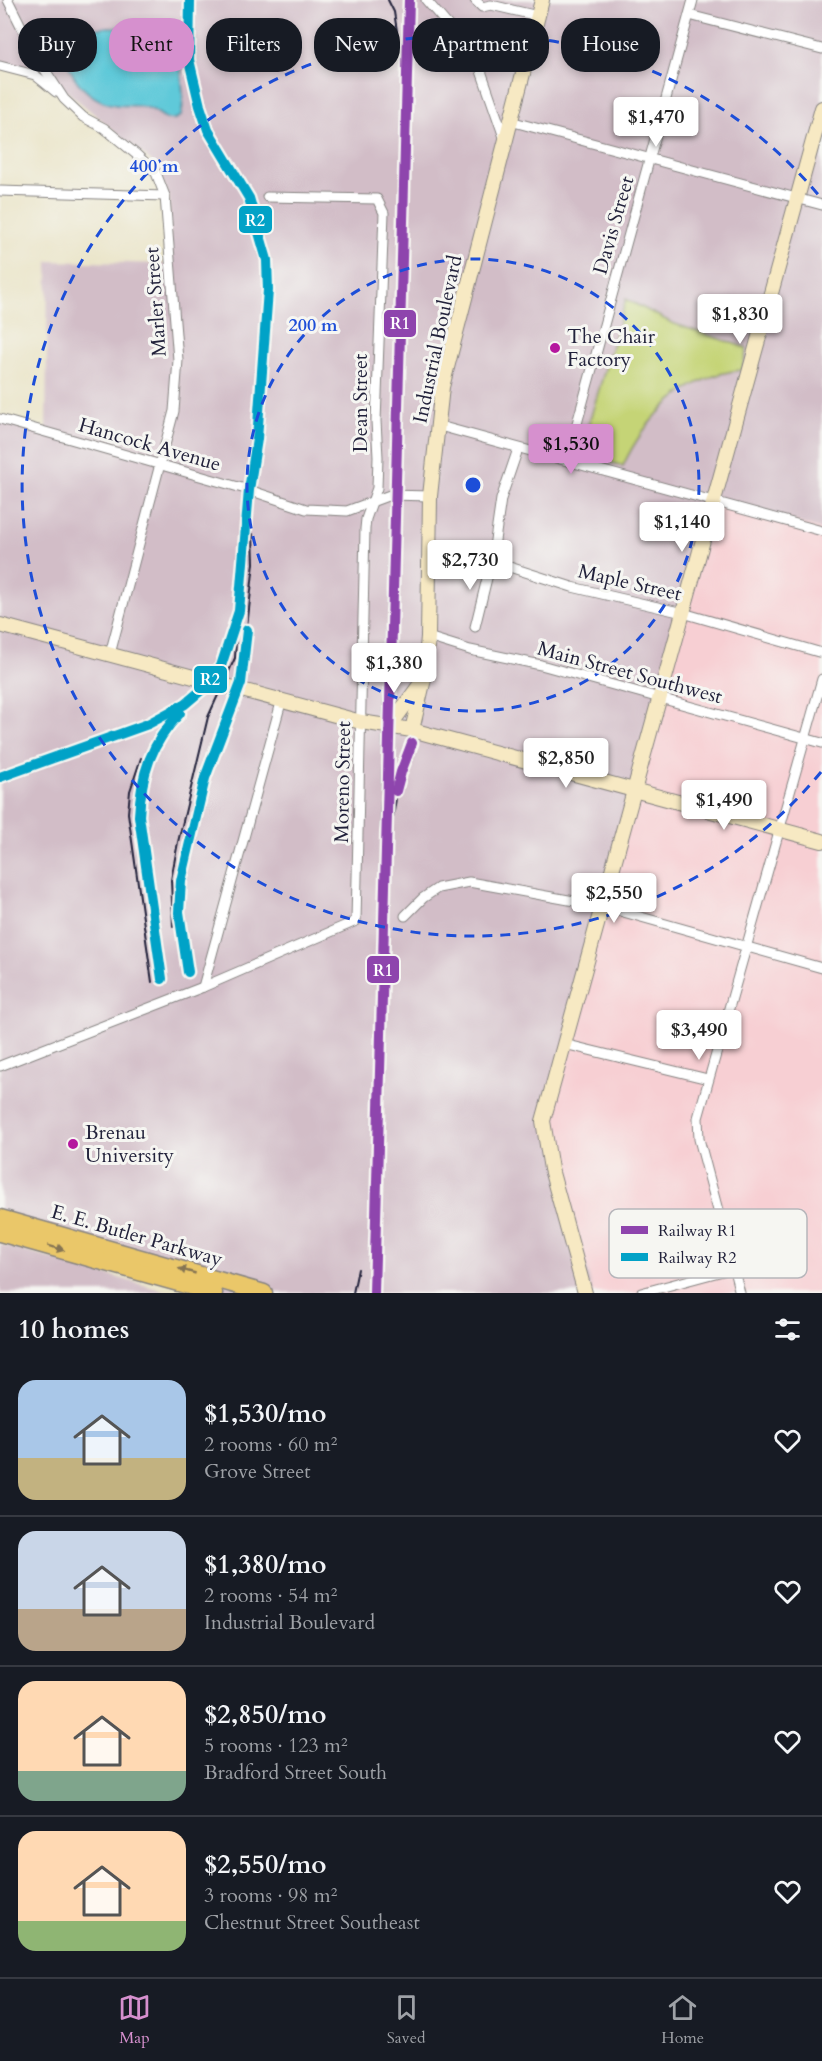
<!DOCTYPE html>
<html lang="en">
<head>
<meta charset="utf-8">
<style>
  body { margin:0; font-family:Cardo,serif; background:#242831; color:#f1f3f6; height:100vh; display:flex; flex-direction:column; font-size:22px; white-space:nowrap }
  * { box-sizing:border-box; margin:0 }
  p { font-size:20px; color:#9ea1a6 }
  .icon { flex:none; width:33px; height:33px; fill:none; stroke:currentColor; stroke-width:2; stroke-linecap:round; stroke-linejoin:round }
  .map { position:relative; height:1293px; overflow:hidden }
  .drawer { display:flex; flex-direction:column; background:#171b24; flex:1 }
  .drawer>* { flex:none }
  .hud { position:absolute; left:18px; top:18px; width:786px; height:54px; display:flex; gap:12px }
  .price { position:absolute; translate:-50% -51px; padding:0 14px; border-radius:6px; background:#fff; color:#222; font-size:20px; line-height:39px; filter:drop-shadow(0 2px 3px #0008) }
  .price::after { content:''; position:absolute; left:50%; top:36px; width:18px; height:14px; margin-left:-9px; background:inherit; clip-path:polygon(0 0,100% 0,50% 100%) }
  .price.on { background:#d690ce; color:#111 }
  ul { padding:0; list-style:none }
  li { display:flex; align-items:center; gap:18px; height:150px; padding:0 18px }
  li+li { border-top:2px solid #363941 }
  li span { display:grid; place-items:center; flex:none; width:168px; height:120px; border-radius:18px; color:#555 }
  li>.icon { margin-inline-start:auto }
  span .icon { width:72px; height:72px; fill:#fffc; stroke-width:1 }
  li b { font-size:26px }
  h2 { display:flex; justify-content:space-between; align-items:center; height:72px; padding:0 18px; font-size:26px }
  .chip { padding:0 21px; border-radius:24px; background:#171b24; box-shadow:0 3px 9px #0003; font-size:21px; line-height:54px }
  .chip.on { background:#d690ce; color:#111 }
  .menu { display:flex; justify-content:space-around; align-items:center; height:84px; border-top:2px solid #363941; background:#171b24; font-size:16px; color:#9ea1a6 }
  .menu a { display:grid; justify-items:center; gap:3px }
  .menu .on { color:#d690ce }
  .map>svg:first-child { display:block }
  .built { fill:#f7cfd3 }
  .industrial { fill:#d2bdc7 }
  .green { fill:#c5d476; stroke:#747b58; stroke-width:1.5 }
  .water { fill:#5fc9d9; stroke:#40768a; stroke-width:1.5 }
  .lines { fill:none; stroke-linecap:round; stroke-linejoin:round }
  .street-casing { stroke:#868381; stroke-width:11 }
  .secondary-casing { stroke:#868381; stroke-width:16 }
  .highway-casing { stroke:#868381; stroke-width:19 }
  .street { stroke:#fff; stroke-width:9 }
  .secondary { stroke:#f7e9c3; stroke-width:14 }
  .highway { stroke:#eac769; stroke-width:16 }
  .rail { stroke:#22223b; stroke-width:2 }
  .rail-1-casing { stroke:#f6f6f2; stroke-width:15 }
  .rail-2-casing { stroke:#f6f6f2; stroke-width:15 }
  .rail-1 { stroke:#8e44ad; stroke-width:10 }
  .rail-2 { stroke:#02a2c7; stroke-width:10 }
  .oneway { fill:#867452 }
  .ring { fill:none; stroke:#1d4ed8; stroke-width:3; stroke-dasharray:10 8 }
  .poi-dot { fill:#b5179e; stroke:#f6f6f2; stroke-width:2 }
  .labels { text-anchor:middle; stroke-width:6; stroke-linejoin:round; paint-order:stroke }
  .street-label { font-size:20px; fill:#22223b; stroke:#f6f6f2 }
  .poi-label { font-size:20px; fill:#22223b; stroke:#f6f6f2; text-anchor:start }
  .key { fill:#f6f6f2; stroke:#b6b6bb; stroke-width:1.5 }
  .key-label { font-size:16px; fill:#22223b }
  .centre { fill:#1d4ed8; stroke:#f6f6f2; stroke-width:3 }
  .ring-label { font-size:18px; text-anchor:middle; font-weight:bold; fill:#1d4ed8; stroke:#f6f6f2; stroke-width:6; stroke-linejoin:round; paint-order:stroke }
  .line-badge { stroke:#f6f6f2; stroke-width:2 }
  .badge-label { font-size:16px; text-anchor:middle; font-weight:bold; fill:#fff }
</style>
</head>
<body>
<div class="map">
<svg width="822" height="1293" viewBox="0 0 822 1293">
  <rect width="100%" height="100%" fill="#f6f6f2"/>
  <filter id="ink" filterUnits="userSpaceOnUse"><feTurbulence type="fractalNoise" baseFrequency=".0167" numOctaves="2"/><feDisplacementMap in="SourceGraphic" scale="12" xChannelSelector="R" yChannelSelector="G"/><feConvolveMatrix kernelMatrix="1 2 1 2 8 2 1 2 1" color-interpolation-filters="sRGB"/></filter>
  <filter id="wash" filterUnits="userSpaceOnUse"><feTurbulence type="fractalNoise" baseFrequency=".008" numOctaves="4" result="noise"/><feDisplacementMap in="SourceGraphic" scale="24" xChannelSelector="R" yChannelSelector="G"/><feGaussianBlur stdDeviation="1.35" result="paint"/><feColorMatrix in="noise" values="0 0 0 0 0 0 0 0 0 0 0 0 0 0 0 0 0 1.4 0 .05"/><feComposite in="paint" operator="in"/></filter>
  <g filter="url(#wash)">
    <rect width="100%" height="100%" fill="#eae4c7"/>
    <polygon class="built" points="718,498 822,530 822,1293 593,1293 547,1107"/>
    <g class="industrial">
      <polygon points="0,0 822,0 822,530 718,498 547,1107 593,1293 233,1293 0,1226 0,419 46,432 48,261 170,264 169,198 156,165 37,67 0,69"/>
      <polygon points="0,1244 172,1293 0,1293"/>
    </g>
    <path class="green" d="M626 299 672 323 747 348 742 370C687 375 645 418 623 466L580 453Z"/>
    <path class="water" d="M108 27C150 29 179 18 181 70 182 85 185 101 181 116 165 126 162 112 148 108 138 105 126 106 116 105 95 102 78 87 70 69 65 59 61 48 63 37L70 32Z"/>
  </g>
  <g filter="url(#ink)">
    <g class="lines">
      <defs>
        <g id="street">
          <polyline points="8,0 36,56 64,99 83,117 104,128 137,155 156,173 165,196 178,360 174,411 110,654"/>
          <polyline points="426,0 466,46 480,68 505,140"/>
          <polyline points="475,0 482,7 491,5 538,16"/>
          <polyline points="689,15 822,49"/>
          <polyline points="0,66 35,75 56,92"/>
          <polyline points="510,121 822,205"/>
          <polyline points="0,191 165,196"/>
          <polyline points="0,419 249,490 306,509 347,511 390,495 430,496"/>
          <polyline points="436,425 822,531"/>
          <polyline points="567,460 693,0"/>
          <polyline points="429,547 491,561 572,587 683,613 822,653"/>
          <polyline points="475,627 493,554 501,499 518,449"/>
          <polyline points="428,637 470,650 541,665 822,743"/>
          <polyline points="405,916 423,898 438,888 469,882 602,906 822,968"/>
          <polyline points="203,987 282,699"/>
          <polyline points="564,1044 708,1079"/>
          <polyline points="0,1066 203,987 356,921 365,529 366,519 377,488 378,457 376,421 384,213 377,199 267,197"/>
          <polyline points="641,1293 734,1268"/>
          <polyline points="740,1293 699,1139 698,1118 822,679"/>
        </g>
        <g id="secondary">
          <polyline points="0,625 361,722 412,730 822,841"/>
          <polyline points="389,727 419,686"/>
          <polyline points="412,730 424,679 428,637 430,496 442,387 542,0"/>
          <polyline points="585,1293 551,1169 543,1121 822,108"/>
        </g>
        <g id="highway">
          <polyline points="0,1218 264,1293"/>
          <polyline points="0,1233 214,1293"/>
        </g>
      </defs>
      <use href="#street" class="street-casing"/>
      <use href="#secondary" class="secondary-casing"/>
      <use href="#highway" class="highway-casing"/>
      <use href="#street" class="street"/>
      <use href="#secondary" class="secondary"/>
      <use href="#highway" class="highway"/>
      <g class="rail">
        <polyline points="388,0 394,12 397,31"/>
        <polyline points="141,758 130,791 128,813 152,982"/>
        <polyline points="0,777 148,724 185,704 204,688 221,666 239,611 249,490 257,439 268,290 267,260 249,198 208,130 200,106 189,60 190,0"/>
        <polyline points="380,834 404,0"/>
        <path d="M388 906C390 850 390 795 412 743"/>
        <polyline points="173,927 171,880 178,842 208,717 235,658 236,641"/>
        <polyline points="188,972 179,912 181,881 205,778 241,683 254,563 253,534"/>
        <path d="M162 979 139 816C141 769 151 742 184 708"/>
        <polyline points="353,1293 358,1269"/>
      </g>
      <defs>
        <g id="rail-1">
          <polyline points="396,791 401,772 412,743"/>
          <polyline points="374,1293 409,0"/>
        </g>
        <g id="rail-2">
          <polyline points="0,777 148,724 185,704 204,688 221,666 239,611 249,490 257,439 268,290 267,260 249,198 208,130 200,106 189,60 190,0"/>
          <polyline points="188,972 179,912 181,881 205,778 241,683 247,630"/>
          <path d="M162 979 139 816C141 774 151 743 180 713"/>
        </g>
      </defs>
      <use href="#rail-1" class="rail-1-casing"/>
      <use href="#rail-2" class="rail-2-casing"/>
      <use href="#rail-1" class="rail-1"/>
      <use href="#rail-2" class="rail-2"/>
    </g>
    <defs><path id="oneway-solid" d="M-6-.8H1V-3.2L6.5 0L1 3.2V.8H-6Z" transform="scale(1.5)"/></defs>
    <g class="oneway">
      <use href="#oneway-solid" transform="translate(56 1248) rotate(16)"/>
      <use href="#oneway-solid" transform="translate(187 1271) rotate(-164)"/>
    </g>
  </g>
  <g class="ring">
    <circle cx="473" cy="485" r="226"/>
    <path d="M821 772A451 451 0 1 1 821 198"/>
  </g>
  <g class="poi-dot">
    <circle cx="555" cy="348" r="6"/>
    <circle cx="73" cy="1144" r="6"/>
  </g>
  <g class="labels">
    <g class="street-label">
      <text transform="translate(613 225) rotate(-74)" y="7">Davis Street</text>
      <text transform="translate(155 302) rotate(-94)" y="7">Marler Street</text>
      <text transform="translate(437 339) rotate(-78)" y="7">Industrial Boulevard</text>
      <text transform="translate(360 403) rotate(-90)" y="7">Dean Street</text>
      <text transform="translate(150 444) rotate(16)" y="7">Hancock Avenue</text>
      <text transform="translate(630 582) rotate(13)" y="7">Maple Street</text>
      <text transform="translate(630 672) rotate(15)" y="7">Main Street Southwest</text>
      <text transform="translate(342 782) rotate(-89)" y="7">Moreno Street</text>
      <text transform="translate(137 1235) rotate(16)" y="7">E. E. Butler Parkway</text>
    </g>
    <g class="poi-label">
      <text x="567" y="343">The Chair<tspan x="567" dy="23">Factory</tspan></text>
      <text x="85" y="1139">Brenau<tspan x="85" dy="23">University</tspan></text>
    </g>
  </g>
  <rect x="609" y="1209" width="198" height="69" rx="9" class="key"/>
  <rect x="621" y="1226" width="27" height="8" fill="#8e44ad"/>
  <rect x="621" y="1253" width="27" height="8" fill="#02a2c7"/>
  <g class="key-label">
    <text x="658" y="1236">Railway R1</text>
    <text x="658" y="1263">Railway R2</text>
  </g>
  <circle cx="473" cy="485" r="9" class="centre"/>
  <g class="ring-label">
    <text x="154" y="172">400 m</text>
    <text x="313" y="331">200 m</text>
  </g>
  <g class="line-badge">
    <rect x="238" y="205" width="35" height="29" rx="6" fill="#02a2c7"/>
    <rect x="383" y="309" width="34" height="29" rx="6" fill="#8e44ad"/>
    <rect x="193" y="665" width="35" height="29" rx="6" fill="#02a2c7"/>
    <rect x="366" y="955" width="34" height="29" rx="6" fill="#8e44ad"/>
  </g>
  <g class="badge-label">
    <text x="255" y="226">R2</text>
    <text x="400" y="329">R1</text>
    <text x="210" y="685">R2</text>
    <text x="383" y="976">R1</text>
  </g>
</svg>
<b class="price" style="left:656px;top:148px">$1,470</b>
<b class="price" style="left:740px;top:345px">$1,830</b>
<b class="price on" style="left:571px;top:475px">$1,530</b>
<b class="price" style="left:682px;top:553px">$1,140</b>
<b class="price" style="left:470px;top:591px">$2,730</b>
<b class="price" style="left:394px;top:694px">$1,380</b>
<b class="price" style="left:566px;top:789px">$2,850</b>
<b class="price" style="left:724px;top:831px">$1,490</b>
<b class="price" style="left:614px;top:924px">$2,550</b>
<b class="price" style="left:699px;top:1061px">$3,490</b>
<div class="hud">
<a class="chip">Buy</a>
<a class="chip on">Rent</a>
<a class="chip">Filters</a>
<a class="chip">New</a>
<a class="chip">Apartment</a>
<a class="chip">House</a>
</div>
</div>
<section class="drawer">
<h2>10 homes<svg class="icon" aria-label="filters" viewBox="0 0 24 24"><path d="M4 7h16M4 17h16"/><circle cx="9" cy="7" r="2"/><circle cx="15" cy="17" r="2"/></svg></h2>
<ul>
<li><span style="background:linear-gradient(#a9c7e8 65%,#c2b280 0)"><svg class="icon" aria-label="home" viewBox="0 0 24 24"><path d="M3 11l9-7 9 7M6 9v11h12V9"/></svg></span><div><b>$1,530/mo</b><p>2 rooms · 60 m²</p><p>Grove Street</p></div><svg class="icon" aria-label="heart" viewBox="0 0 24 24"><path d="M12 20l-8-8c-3-5 5-10 8-4 3-6 11-1 8 4z"/></svg></li>
<li><span style="background:linear-gradient(#c9d6e8 65%,#b9a48a 0)"><svg class="icon" aria-label="home" viewBox="0 0 24 24"><path d="M3 11l9-7 9 7M6 9v11h12V9"/></svg></span><div><b>$1,380/mo</b><p>2 rooms · 54 m²</p><p>Industrial Boulevard</p></div><svg class="icon" aria-label="heart" viewBox="0 0 24 24"><path d="M12 20l-8-8c-3-5 5-10 8-4 3-6 11-1 8 4z"/></svg></li>
<li><span style="background:linear-gradient(#ffd9b3 75%,#7fa58c 0)"><svg class="icon" aria-label="home" viewBox="0 0 24 24"><path d="M3 11l9-7 9 7M6 9v11h12V9"/></svg></span><div><b>$2,850/mo</b><p>5 rooms · 123 m²</p><p>Bradford Street South</p></div><svg class="icon" aria-label="heart" viewBox="0 0 24 24"><path d="M12 20l-8-8c-3-5 5-10 8-4 3-6 11-1 8 4z"/></svg></li>
<li><span style="background:linear-gradient(#ffd9b3 75%,#8fb573 0)"><svg class="icon" aria-label="home" viewBox="0 0 24 24"><path d="M3 11l9-7 9 7M6 9v11h12V9"/></svg></span><div><b>$2,550/mo</b><p>3 rooms · 98 m²</p><p>Chestnut Street Southeast</p></div><svg class="icon" aria-label="heart" viewBox="0 0 24 24"><path d="M12 20l-8-8c-3-5 5-10 8-4 3-6 11-1 8 4z"/></svg></li>
</ul>
</section>
<nav class="menu">
<a class="on"><svg class="icon" aria-label="map" viewBox="0 0 24 24"><path d="M3 6l6-2 6 2 6-2v14l-6 2-6-2-6 2zM9 4v14M15 6v14"/></svg>Map</a>
<a><svg class="icon" aria-label="saved" viewBox="0 0 24 24"><path d="M7 4h10v16l-5-4-5 4z"/></svg>Saved</a>
<a><svg class="icon" aria-label="home" viewBox="0 0 24 24"><path d="M3 11l9-7 9 7M6 9v11h12V9"/></svg>Home</a>
</nav>
</body>
</html>
